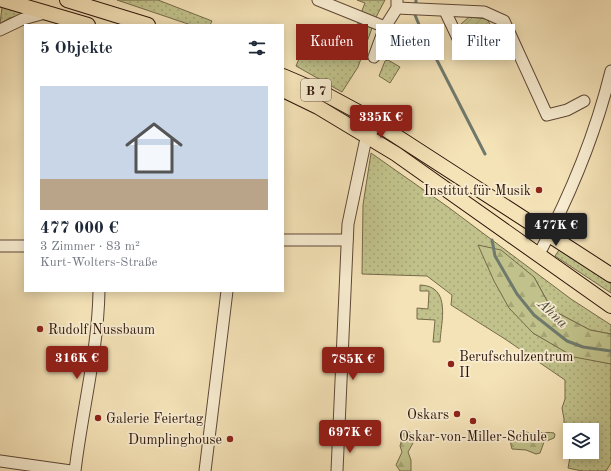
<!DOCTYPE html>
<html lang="de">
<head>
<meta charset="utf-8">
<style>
  body { margin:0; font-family:"Old Standard TT",serif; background:#f6f6f7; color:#1f2937; height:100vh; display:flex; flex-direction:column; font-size:15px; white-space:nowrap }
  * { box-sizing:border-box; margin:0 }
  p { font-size:13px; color:#747a83 }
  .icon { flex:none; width:22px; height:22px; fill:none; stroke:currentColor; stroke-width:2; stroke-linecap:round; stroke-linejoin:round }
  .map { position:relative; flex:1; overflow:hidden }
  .sheet { position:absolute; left:24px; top:24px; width:260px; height:268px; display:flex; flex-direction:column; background:#fff; border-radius:0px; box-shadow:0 2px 10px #0003 }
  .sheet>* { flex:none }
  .hud { position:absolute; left:296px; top:24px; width:255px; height:36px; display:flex; gap:8px }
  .buttons { position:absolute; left:563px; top:423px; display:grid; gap:8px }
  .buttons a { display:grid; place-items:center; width:36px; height:36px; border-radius:0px; background:#fff; box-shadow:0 2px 10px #0003; font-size:20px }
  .price { position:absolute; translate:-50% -34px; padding:0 9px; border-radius:4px; background:#8f2418; color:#fff; font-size:13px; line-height:26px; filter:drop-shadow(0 1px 2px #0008) }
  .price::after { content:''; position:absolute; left:50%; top:24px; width:12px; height:9px; margin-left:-6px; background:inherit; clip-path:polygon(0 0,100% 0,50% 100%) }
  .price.active { background:#222; color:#fff }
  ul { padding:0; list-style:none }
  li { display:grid; align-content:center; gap:8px; height:212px; padding:0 16px }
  li span { display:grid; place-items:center; height:124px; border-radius:0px; color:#555 }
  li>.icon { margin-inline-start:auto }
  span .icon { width:72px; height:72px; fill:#fffc; stroke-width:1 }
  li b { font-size:17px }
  h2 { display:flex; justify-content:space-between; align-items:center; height:48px; padding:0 16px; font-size:17px }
  .tag { padding:0 14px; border-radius:0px; background:#fff; box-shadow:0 2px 10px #0003; font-size:14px; line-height:36px }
  .tag.active { background:#8f2418; color:#fff }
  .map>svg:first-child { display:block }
  .grass { fill:url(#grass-dots); stroke:#766a4a }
  .forest { fill:url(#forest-firs); stroke:#766a4a }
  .garden { fill:url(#garden-furrows); stroke:#766a4a }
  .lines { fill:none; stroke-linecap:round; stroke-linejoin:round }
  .stream { stroke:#6f7a6c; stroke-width:3 }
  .minor-casing { stroke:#5e4736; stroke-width:13 }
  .major-casing { stroke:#2c130a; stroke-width:16 }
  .minor { stroke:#f8edd1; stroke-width:11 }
  .major { stroke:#f5e3b8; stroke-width:14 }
  .poi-dot { fill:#8f2418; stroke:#f8edd1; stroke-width:1.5 }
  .labels { text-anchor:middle; stroke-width:3.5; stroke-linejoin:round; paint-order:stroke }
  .shield { fill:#f8edd1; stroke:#695446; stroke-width:1 }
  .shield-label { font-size:13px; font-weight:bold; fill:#2c130a }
  .poi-label { font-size:14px; fill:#2c130a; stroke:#f8edd1; text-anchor:end }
  .water-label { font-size:15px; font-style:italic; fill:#534f43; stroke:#f8edd1 }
</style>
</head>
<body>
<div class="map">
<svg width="611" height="471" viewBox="0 0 611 471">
  <defs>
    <pattern id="grass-dots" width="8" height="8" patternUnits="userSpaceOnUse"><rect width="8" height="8" fill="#c1c28b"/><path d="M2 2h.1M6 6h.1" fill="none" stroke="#a6a677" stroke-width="1.8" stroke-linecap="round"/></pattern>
    <pattern id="forest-firs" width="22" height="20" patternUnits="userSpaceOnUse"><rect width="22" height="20" fill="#c1c28b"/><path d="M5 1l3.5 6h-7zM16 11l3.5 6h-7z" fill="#a6a677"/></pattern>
    <pattern id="garden-furrows" width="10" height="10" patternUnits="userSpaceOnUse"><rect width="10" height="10" fill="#c1c28b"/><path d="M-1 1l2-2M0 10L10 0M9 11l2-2" fill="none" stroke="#a6a677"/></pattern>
  </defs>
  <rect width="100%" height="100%" fill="#f5e3b8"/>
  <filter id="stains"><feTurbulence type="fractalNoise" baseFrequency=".005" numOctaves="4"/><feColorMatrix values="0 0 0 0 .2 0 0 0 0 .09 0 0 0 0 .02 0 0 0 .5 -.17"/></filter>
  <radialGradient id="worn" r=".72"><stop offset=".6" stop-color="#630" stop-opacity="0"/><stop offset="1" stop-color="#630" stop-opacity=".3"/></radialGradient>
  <g class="grass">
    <polygon points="117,0 158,0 212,21 210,25 191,25"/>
    <polygon points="357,0 385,0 375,19 361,13 365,3"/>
    <polygon points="2,7 29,14 9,18 0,24"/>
    <polygon points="358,23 372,28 358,67 342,92 296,66 308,37 346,52"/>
    <polygon points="388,60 400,67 390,83 379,76 385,61"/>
    <polygon points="371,153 448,207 571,299 611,325 611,334 590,330 552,310 534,277 533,333 574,356 611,364 611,463 606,471 582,471 568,468 571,452 592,452 592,430 564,432 564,419 562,408 565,399 565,380 505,339 451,305 452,295 427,276 362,274 363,205"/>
    <polygon points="559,250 611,284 611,293 555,256"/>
    <path d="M420 285C452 286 441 322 440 342H433L435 320 417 319V308L428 309 429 291H420Z"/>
  </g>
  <g class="forest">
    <polygon points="478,245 501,250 534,277 552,310 590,330 611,334 611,364 574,357 533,333 509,308 494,281"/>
    <polygon points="408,431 411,433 413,443 408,452 411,460 411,471 400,471 396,465 402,452 400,446 404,432"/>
    <path d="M526 432C535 435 545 431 554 433L555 435 554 438 544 442 540 453 536 454 526 450 512 449C508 436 513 434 526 432Z"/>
  </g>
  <path class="garden" d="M469 17 487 19 494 31 471 42C464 37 462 33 461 24Z"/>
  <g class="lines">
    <g class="stream">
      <polyline points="416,0 415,15 420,27 485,154"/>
      <polyline points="492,240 495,256 517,294 534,315 567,341 583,347 611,351"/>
    </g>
    <defs>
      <g id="minor">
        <polyline points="318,0 385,27"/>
        <polyline points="397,8 484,12 504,21 547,115 567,110 584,101"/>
        <polyline points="445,11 463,49"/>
        <polyline points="0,30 23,19 45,13"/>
        <polyline points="374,57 385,27 397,8 397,0"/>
        <polyline points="283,240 347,240"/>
        <polyline points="0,246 25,246"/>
        <path d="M539 254C570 196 595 136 611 71"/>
        <polyline points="0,461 71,471"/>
        <path d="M75 471C82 411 98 351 99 291"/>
        <polyline points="205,471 227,291"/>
        <polyline points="337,471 348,224 365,143 376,124"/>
      </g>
      <g id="major">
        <polyline points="3,0 88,25"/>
        <polyline points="67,0 148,25"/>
        <polyline points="283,76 323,93 362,114 611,275"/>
        <polyline points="283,90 318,107 396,154 611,306"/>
      </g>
    </defs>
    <use href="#minor" class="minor-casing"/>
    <use href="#major" class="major-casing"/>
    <use href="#minor" class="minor"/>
    <use href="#major" class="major"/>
  </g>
  <g class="poi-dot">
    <circle cx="539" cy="190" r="4"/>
    <circle cx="40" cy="329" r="4"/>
    <circle cx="451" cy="364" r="4"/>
    <circle cx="457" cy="414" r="4"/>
    <circle cx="98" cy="418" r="4"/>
    <circle cx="473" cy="421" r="4"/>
    <circle cx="230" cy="439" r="4"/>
  </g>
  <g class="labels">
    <rect class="shield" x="301" y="79" width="30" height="22" rx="3"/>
    <g class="shield-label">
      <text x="316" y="95">B 7</text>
    </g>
    <g class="poi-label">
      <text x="531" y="195">Institut für Musik</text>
      <text x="48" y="334" text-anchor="start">Rudolf Nussbaum</text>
      <text x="459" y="361" text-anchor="start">Berufschulzentrum<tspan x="459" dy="16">II</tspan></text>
      <text x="449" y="419">Oskars</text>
      <text x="106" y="423" text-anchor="start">Galerie Feiertag</text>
      <text x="473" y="441" text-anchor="middle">Oskar-von-Miller-Schule</text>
      <text x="222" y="444">Dumplinghouse</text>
    </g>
    <g class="water-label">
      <text transform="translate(553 313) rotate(43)" y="5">Ahna</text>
    </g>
  </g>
  <rect width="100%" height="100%" filter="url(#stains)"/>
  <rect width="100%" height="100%" fill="url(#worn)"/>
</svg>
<div class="buttons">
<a><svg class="icon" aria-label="layers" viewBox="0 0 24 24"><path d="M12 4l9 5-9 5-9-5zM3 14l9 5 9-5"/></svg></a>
</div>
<b class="price" style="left:381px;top:139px">335K €</b>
<b class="price active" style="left:556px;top:247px">477K €</b>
<b class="price" style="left:77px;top:380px">316K €</b>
<b class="price" style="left:353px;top:381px">785K €</b>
<b class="price" style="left:350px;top:454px">697K €</b>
<div class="hud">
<a class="tag active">Kaufen</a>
<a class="tag">Mieten</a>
<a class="tag">Filter</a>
</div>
<section class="sheet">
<h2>5 Objekte<svg class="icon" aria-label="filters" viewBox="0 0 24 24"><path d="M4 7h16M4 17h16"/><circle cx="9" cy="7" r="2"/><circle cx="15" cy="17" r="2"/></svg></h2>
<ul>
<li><span style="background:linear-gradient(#c9d6e8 75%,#b9a48a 0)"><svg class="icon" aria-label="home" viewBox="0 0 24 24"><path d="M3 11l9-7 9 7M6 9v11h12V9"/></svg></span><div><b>477 000 €</b><p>3 Zimmer · 83 m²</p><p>Kurt-Wolters-Straße</p></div></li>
</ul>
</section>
</div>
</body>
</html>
